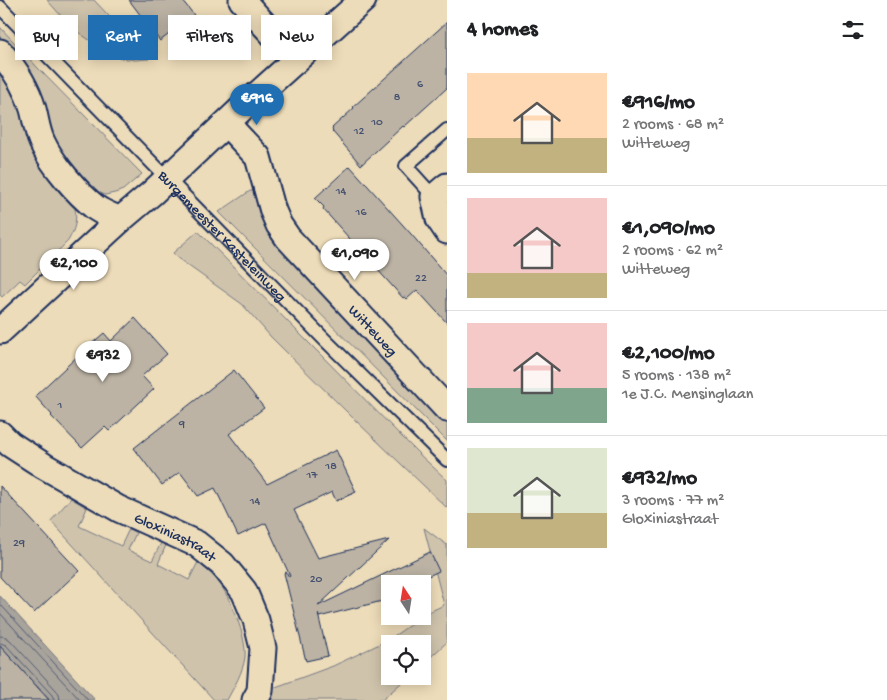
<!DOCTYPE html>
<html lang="en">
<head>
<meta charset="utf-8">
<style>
  body { margin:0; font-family:"Gochi Hand",sans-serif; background:#f2f2f2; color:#202124; height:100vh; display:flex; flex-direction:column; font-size:19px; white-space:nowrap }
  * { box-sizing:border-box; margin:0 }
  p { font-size:16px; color:#757577 }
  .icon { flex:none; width:28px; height:28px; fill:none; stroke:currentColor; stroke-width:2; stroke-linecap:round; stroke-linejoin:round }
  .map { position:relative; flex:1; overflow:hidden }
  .drawer { display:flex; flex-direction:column; background:#fff; width:440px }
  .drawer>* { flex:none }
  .banner { position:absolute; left:15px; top:15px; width:356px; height:45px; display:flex; gap:10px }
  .needle { width:32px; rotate:348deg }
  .buttons { position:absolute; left:381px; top:575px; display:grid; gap:10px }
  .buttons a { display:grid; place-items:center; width:50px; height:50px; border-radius:0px; background:#fff; box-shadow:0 2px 12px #0003; font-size:25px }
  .price { position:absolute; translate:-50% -42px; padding:0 11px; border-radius:18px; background:#fff; color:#222; font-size:16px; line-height:32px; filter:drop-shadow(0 1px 2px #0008) }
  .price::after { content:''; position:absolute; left:50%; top:30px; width:15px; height:11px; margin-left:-8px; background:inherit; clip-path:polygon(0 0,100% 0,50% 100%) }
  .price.current { background:#1f6fb2; color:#fff }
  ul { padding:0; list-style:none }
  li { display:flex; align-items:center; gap:15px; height:125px; padding:0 20px }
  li+li { border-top:1px solid #e0e0e0 }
  li span { display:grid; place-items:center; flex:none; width:140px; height:100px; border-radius:0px; color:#555 }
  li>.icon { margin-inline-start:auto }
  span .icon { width:60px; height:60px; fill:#fffc; stroke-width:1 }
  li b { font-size:21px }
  h2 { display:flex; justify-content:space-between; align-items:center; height:60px; padding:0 20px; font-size:21px }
  .chip { padding:0 18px; border-radius:0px; background:#fff; box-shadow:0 2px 12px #0003; font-size:18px; line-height:45px }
  .chip.current { background:#1f6fb2; color:#fff }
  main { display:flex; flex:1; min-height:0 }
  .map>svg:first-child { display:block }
  .green { fill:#cfc3ac; stroke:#757985 }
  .water { fill:#a8a39b; stroke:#707583 }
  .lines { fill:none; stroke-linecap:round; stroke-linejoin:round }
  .shore { stroke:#535d76; stroke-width:1 }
  .building { fill:#bcb3a4; stroke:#1b2f5e }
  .lane-casing { stroke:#1b2f5e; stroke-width:16 }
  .street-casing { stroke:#1b2f5e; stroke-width:29 }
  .lane { stroke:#eddcb9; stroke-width:12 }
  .street { stroke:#eddcb9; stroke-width:25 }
  .labels { text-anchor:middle; stroke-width:5; stroke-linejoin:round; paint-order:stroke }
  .number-label { font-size:12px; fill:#435070 }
  .street-label { font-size:15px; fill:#1b2f5e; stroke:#eddcb9 }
</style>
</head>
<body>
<main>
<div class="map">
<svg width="447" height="700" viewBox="0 0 447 700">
  <rect width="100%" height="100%" fill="#eddcb9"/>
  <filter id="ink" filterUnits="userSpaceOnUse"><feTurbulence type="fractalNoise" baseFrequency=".02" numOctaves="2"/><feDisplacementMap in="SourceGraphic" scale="10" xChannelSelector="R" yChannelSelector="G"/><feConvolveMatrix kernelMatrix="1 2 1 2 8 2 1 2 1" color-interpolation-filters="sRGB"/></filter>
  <g filter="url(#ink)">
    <g class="green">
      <polygon points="47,0 94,0 149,59 135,60 114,57 72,28"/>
      <polygon points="0,27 37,67 142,174 123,190 115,193 105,195 91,189 60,156 0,40"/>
      <path d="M0 69 6 76 75 208C77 221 75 229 68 241L25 284 20 280 2 297 0 295Z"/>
      <polygon points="250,191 258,191 382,356 447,421 447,441 219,212"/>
      <polygon points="198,231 418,453 447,480 447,508 352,417 271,337 242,304 176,257 173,253"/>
      <path d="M71 498 87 508 79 526 121 546 129 529 136 533 128 550 152 561 161 543 166 545 158 564 189 580 198 562C204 568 212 574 218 581 230 597 247 637 245 657 243 672 234 687 227 700H214L51 521Z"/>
      <polygon points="424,528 447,545 447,642 423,664 422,644 390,644 390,676 409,676 382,700 270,700 273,688 333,666 388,640 429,612 444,605"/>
    </g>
    <polygon class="water" points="0,596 95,700 50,700 0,646"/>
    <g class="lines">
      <g class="shore">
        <polyline points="0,604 88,700"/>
        <polyline points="0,613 80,700"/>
        <polyline points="0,636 6,637 10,640 57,691 59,695 60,700"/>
        <polyline points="0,643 6,645 52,695 54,700"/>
      </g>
    </g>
    <g class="building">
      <polygon points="129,0 182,0 194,15 160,41"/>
      <polygon points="447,22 447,88 404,127 403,126 361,165 332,131 333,130 332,128 354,108 353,107"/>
      <polygon points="350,166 411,234 447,276 447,323 417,290 407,299 405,297 403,298 323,209 324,207 315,198"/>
      <polygon points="135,318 167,354 142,376 154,389 109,431 105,427 82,448 51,416 52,415 35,396 82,352 104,333 111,341"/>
      <polygon points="234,370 264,408 229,434 267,484 336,450 356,492 336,501 332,492 294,510 318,558 389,540 318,606 430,552 439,571 411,584 390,584 390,599 319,617 318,614 328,656 306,661 284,573 286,572 289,577 290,576 266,523 238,536 215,488 198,496 180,472 162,485 134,448"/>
      <polygon points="0,486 79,571 34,613 0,577"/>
      <polygon points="0,646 49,700 0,700"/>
    </g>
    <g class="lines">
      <defs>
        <g id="lane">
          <path id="s1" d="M0 7 324 339 447 460"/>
          <polyline points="434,197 406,166 447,130"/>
        </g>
        <g id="street">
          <polyline points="242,0 296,60"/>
          <path d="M0 52C14 68 27 88 33 109 36 120 37 131 42 142 52 164 77 193 96 208 103 213 112 216 120 220"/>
          <path id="s2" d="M227 124 258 157 273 211 279 225 288 238 447 409"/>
          <polyline points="447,186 434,197 439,219 447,231"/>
          <polyline points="0,331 120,220 152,193 238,112 363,0"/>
          <path id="s3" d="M0 434 10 444 44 466 119 509 197 544 222 564 244 591 256 620 263 648 260 691 255 700"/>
        </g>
      </defs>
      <use href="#lane" class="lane-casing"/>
      <use href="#street" class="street-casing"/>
      <use href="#lane" class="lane"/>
      <use href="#street" class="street"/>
    </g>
  </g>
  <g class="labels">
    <g class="number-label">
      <text x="420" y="87">6</text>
      <text x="397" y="100">8</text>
      <text x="377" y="125">10</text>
      <text x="359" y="134">12</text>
      <text x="341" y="194">14</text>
      <text x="361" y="215">16</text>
      <text x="421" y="281">22</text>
      <text x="60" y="408">1</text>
      <text x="182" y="427">9</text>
      <text x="331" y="469">18</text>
      <text x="312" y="478">17</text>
      <text x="255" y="504">14</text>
      <text x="19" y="546">29</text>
      <text x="316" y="582">20</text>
    </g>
    <g class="street-label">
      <text dy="5" stroke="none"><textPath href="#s1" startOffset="319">Burgemeester Kasteleinweg</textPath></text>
      <text dy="5" stroke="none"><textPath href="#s2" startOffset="258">Witteweg</textPath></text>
      <text dy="5" stroke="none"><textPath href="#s3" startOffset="204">Gloxiniastraat</textPath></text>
    </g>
  </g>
</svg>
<div class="buttons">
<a><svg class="needle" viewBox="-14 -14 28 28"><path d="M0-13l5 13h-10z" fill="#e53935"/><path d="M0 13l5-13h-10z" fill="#757577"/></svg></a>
<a><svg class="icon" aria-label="locate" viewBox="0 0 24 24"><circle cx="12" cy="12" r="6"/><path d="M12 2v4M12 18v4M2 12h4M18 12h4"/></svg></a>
</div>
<b class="price current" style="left:257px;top:126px">€916</b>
<b class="price" style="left:355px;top:281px">€1,090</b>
<b class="price" style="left:74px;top:291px">€2,100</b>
<b class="price" style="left:103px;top:383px">€932</b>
<div class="banner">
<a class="chip">Buy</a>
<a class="chip current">Rent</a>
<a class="chip">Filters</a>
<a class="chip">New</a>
</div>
</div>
<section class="drawer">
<h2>4 homes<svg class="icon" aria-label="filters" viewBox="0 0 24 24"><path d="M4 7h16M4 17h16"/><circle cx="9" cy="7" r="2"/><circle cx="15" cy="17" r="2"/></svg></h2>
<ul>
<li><span style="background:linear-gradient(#ffd9b3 65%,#c2b280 0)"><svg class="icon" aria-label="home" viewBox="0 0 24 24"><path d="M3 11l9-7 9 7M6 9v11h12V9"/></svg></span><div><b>€916/mo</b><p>2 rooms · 68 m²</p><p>Witteweg</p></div></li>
<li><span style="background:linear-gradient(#f6c9c9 75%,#c2b280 0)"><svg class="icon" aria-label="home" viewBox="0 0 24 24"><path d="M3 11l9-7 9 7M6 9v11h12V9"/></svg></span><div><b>€1,090/mo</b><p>2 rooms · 62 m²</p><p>Witteweg</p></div></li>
<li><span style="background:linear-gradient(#f6c9c9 65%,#7fa58c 0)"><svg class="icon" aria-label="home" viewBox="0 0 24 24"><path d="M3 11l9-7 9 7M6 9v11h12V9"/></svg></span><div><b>€2,100/mo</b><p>5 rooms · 138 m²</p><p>1e J.C. Mensinglaan</p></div></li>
<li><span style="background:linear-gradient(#dfe7d0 65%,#c2b280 0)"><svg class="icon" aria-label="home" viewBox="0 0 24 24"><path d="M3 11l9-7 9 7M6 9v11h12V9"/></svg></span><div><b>€932/mo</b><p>3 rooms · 77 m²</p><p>Gloxiniastraat</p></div></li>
</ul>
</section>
</main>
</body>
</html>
